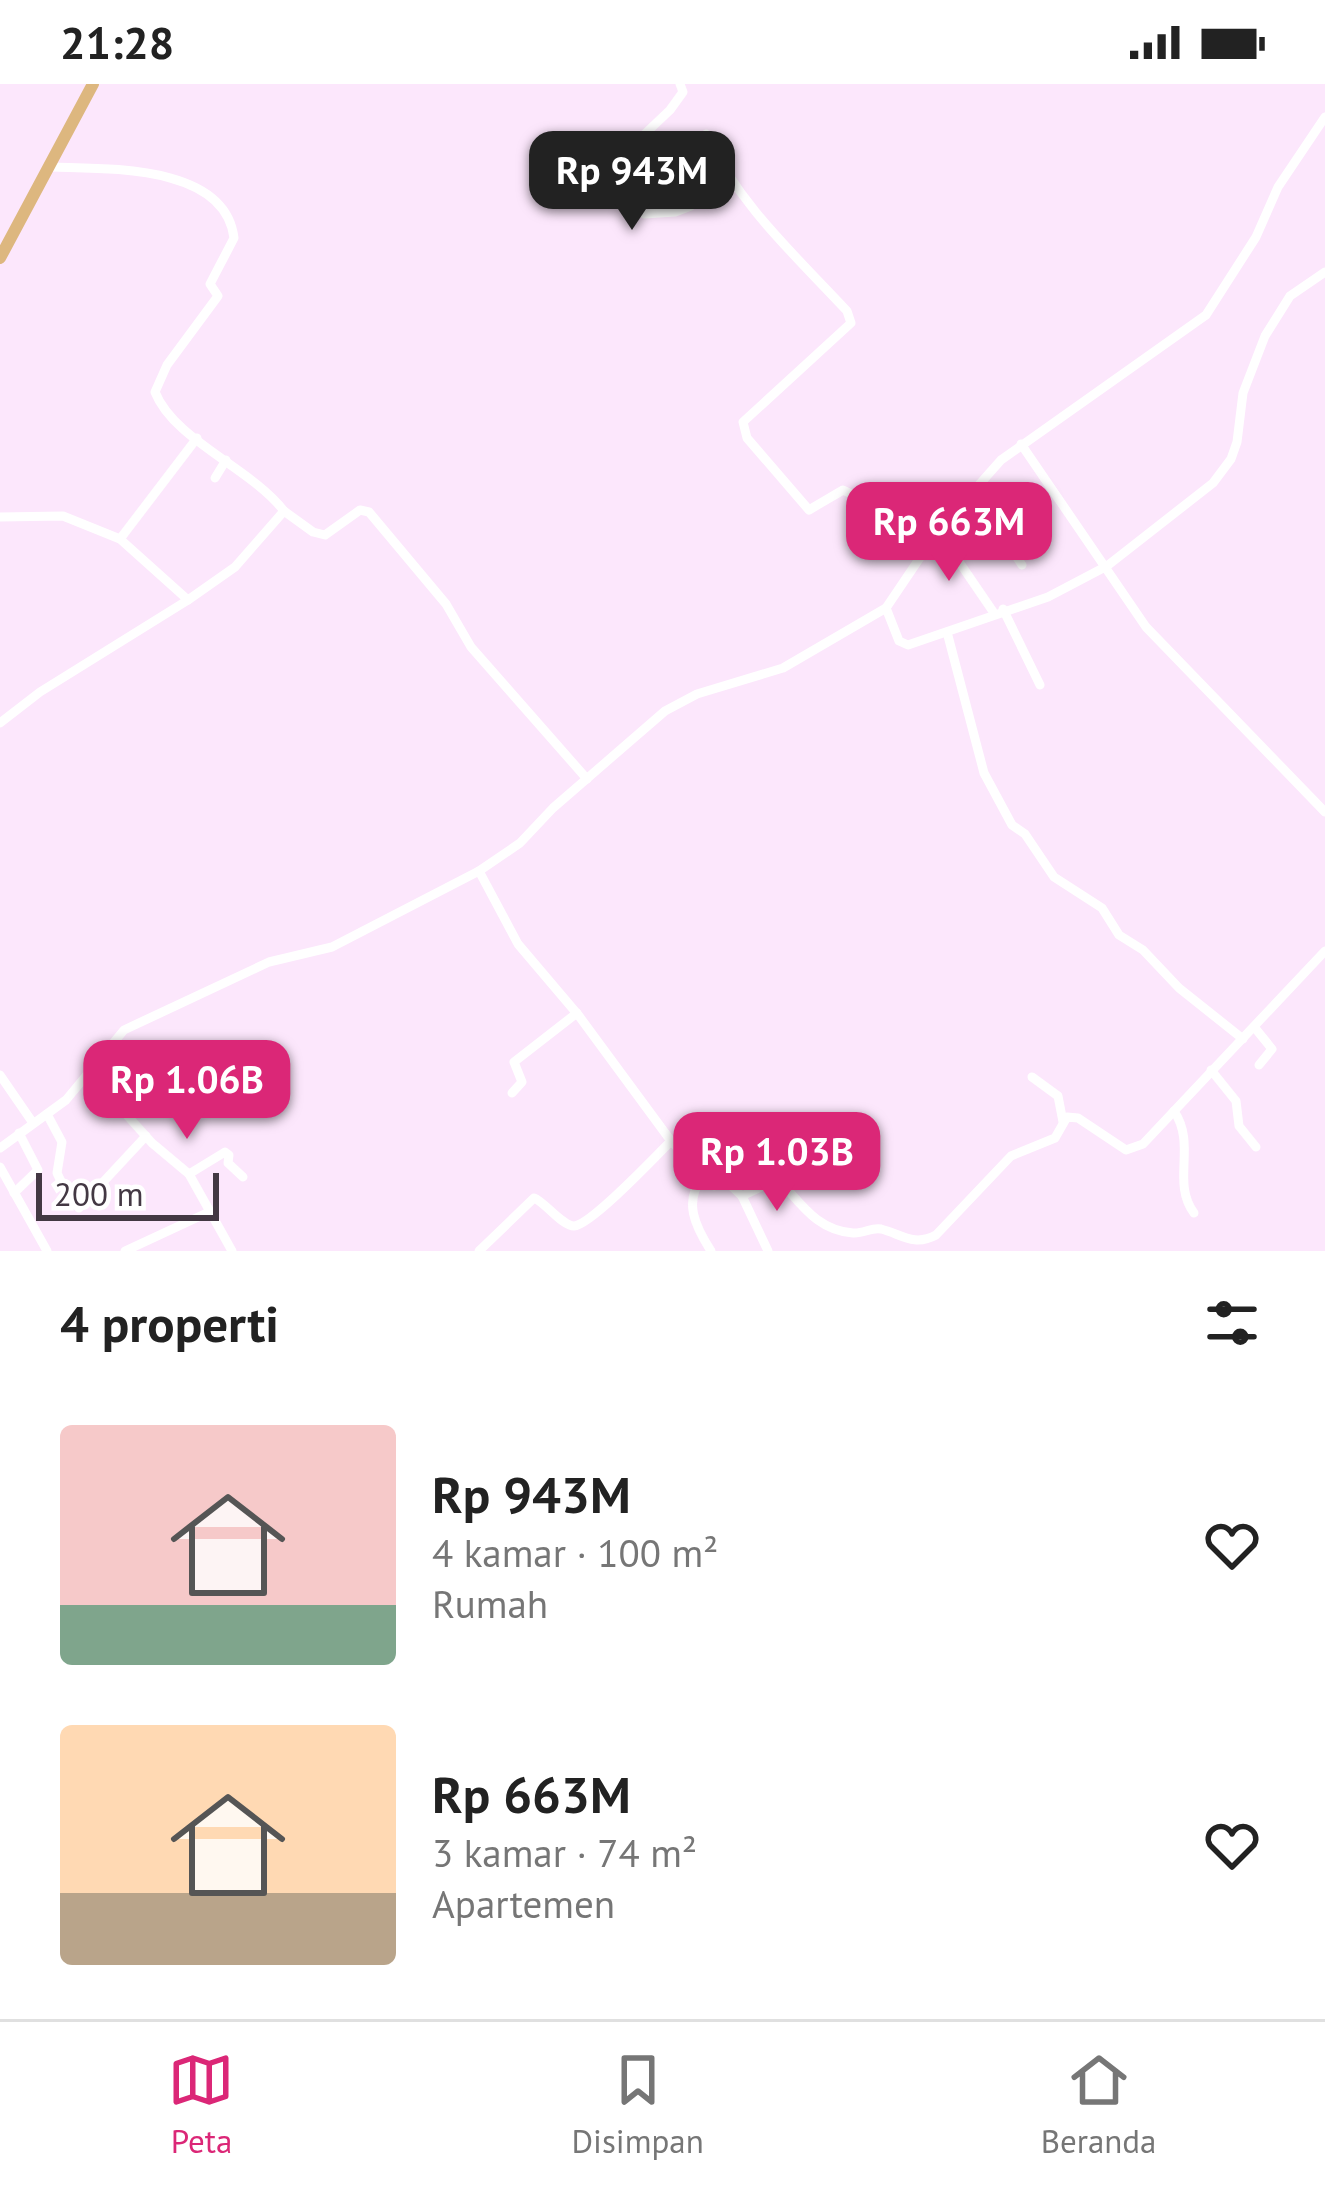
<!DOCTYPE html>
<html lang="id">
<head>
<meta charset="utf-8">
<style>
  body { margin:0; font-family:"PT Sans",sans-serif; background:#f2f2f2; color:#222; height:100vh; display:flex; flex-direction:column; font-size:45px; white-space:nowrap }
  * { box-sizing:border-box; margin:0 }
  p { font-size:39px; color:#767676 }
  .icon { flex:none; width:66px; height:66px; fill:none; stroke:currentColor; stroke-width:2; stroke-linecap:round; stroke-linejoin:round }
  .map { position:relative; height:1167px; overflow:hidden }
  .panel { display:flex; flex-direction:column; background:#fff; flex:1 }
  .panel>* { flex:none }
  .scale { position:absolute; left:36px; bottom:30px; width:183px; box-sizing:border-box; padding-left:12px; border:6px solid #433843; border-top:0; font-size:33px; line-height:42px; white-space:nowrap; color:#433843; -webkit-text-stroke:9px #fff; paint-order:stroke }
  .price { position:absolute; translate:-50% -102px; padding:0 27px; border-radius:24px; background:#db2777; color:#fff; font-size:39px; line-height:78px; filter:drop-shadow(0 3px 6px #0008) }
  .price::after { content:''; position:absolute; left:50%; top:72px; width:36px; height:27px; margin-left:-18px; background:inherit; clip-path:polygon(0 0,100% 0,50% 100%) }
  .price.current { background:#222; color:#fff }
  ul { padding:0; list-style:none }
  li { display:flex; align-items:center; gap:36px; height:300px; padding:0 60px }
  li span { display:grid; place-items:center; flex:none; width:336px; height:240px; border-radius:12px; color:#555 }
  li>.icon { margin-inline-start:auto }
  span .icon { width:144px; height:144px; fill:#fffc; stroke-width:1 }
  li b { font-size:51px }
  h2 { display:flex; justify-content:space-between; align-items:center; height:144px; padding:0 60px; font-size:51px }
  .status { display:flex; justify-content:space-between; align-items:center; height:84px; padding:0 60px; background:#fff; direction:ltr }
  .status svg { height:33px; fill:currentColor }
  .tabs { display:flex; justify-content:space-around; align-items:center; height:168px; border-top:3px solid #e0e0e0; background:#fff; font-size:33px; color:#767676 }
  .tabs a { display:grid; justify-items:center; gap:6px }
  .tabs .current { color:#db2777 }
  .map>svg:first-child { display:block }
  .lines { fill:none; stroke-linecap:round; stroke-linejoin:round }
  .minor { stroke:#fff; stroke-width:9 }
  .major { stroke:#ddb77f; stroke-width:12 }
</style>
</head>
<body>
<div class="status"><b>21:28</b><svg viewBox="0 0 49 12"><path d="M0 12V9h3v3zM5 12V6h3v6zM10 12V3h3v9zM15 12V0h3v12zM26 1h20v11H26zM47 4h2v5h-2z"/></svg></div>
<div class="map">
<svg width="1325" height="1167" viewBox="0 0 1325 1167">
  <rect width="100%" height="100%" fill="#fce7fc"/>
  <g class="lines">
    <g class="minor">
      <polyline points="680,0 683,8 670,26 609,84 632,119 644,130 675,128 691,122"/>
      <path d="M706 50C738 120 795 171 847 227L851 239 743 338 747 354 809 426 843 406 886 427 950 434"/>
      <polyline points="1021,360 1146,543 1325,728"/>
      <polyline points="215,394 226,376"/>
      <polyline points="972,407 1022,481"/>
      <polyline points="284,427 313,448 325,451 360,426 369,428 446,520 471,563 587,695"/>
      <path d="M0 433 63 432 120 455 188 516 235 483 284 427C251 384 174 356 155 308L167 281 218 212 210 200 234 154C225 80 107 85 52 83"/>
      <polyline points="938,447 994,529"/>
      <polyline points="120,455 197,354"/>
      <polyline points="886,524 899,557 908,561 1048,513 1107,482 1213,399 1231,375 1237,358 1243,309 1265,252 1290,212 1325,188"/>
      <polyline points="1003,525 1040,601"/>
      <polyline points="947,548 984,689 1012,741 1025,750 1054,793 1102,824 1119,851 1143,866 1179,904 1243,955"/>
      <polyline points="0,639 40,608 188,516"/>
      <polyline points="1255,944 1272,965 1259,981"/>
      <polyline points="1211,986 1236,1017 1239,1042 1256,1063"/>
      <polyline points="89,989 152,1059 189,1090 232,1167"/>
      <polyline points="0,991 33,1039"/>
      <polyline points="1032,993 1058,1012 1063,1038"/>
      <polyline points="512,1009 522,998 514,978 577,929"/>
      <path d="M1174 1027C1197 1061 1171 1098 1194 1129"/>
      <polyline points="47,1030 62,1058 57,1089 69,1114 79,1124 146,1052"/>
      <path d="M671 1057 714 1102 727 1098 742 1112 778 1095C801 1119 816 1146 853 1149 863 1150 872 1143 881 1145 901 1150 914 1163 936 1151L1011 1072 1055 1054 1067 1033 1078 1034 1126 1066 1143 1060 1325 867"/>
      <polyline points="0,1064 66,1016 124,946 269,878 332,863 479,787 520,759 553,724 665,627 697,610 783,584 886,524 938,447 1001,376 1206,231 1256,153 1278,103 1325,33"/>
      <polyline points="0,1083 47,1167"/>
      <polyline points="189,1090 225,1068 229,1071 228,1079 243,1093"/>
      <path d="M703 1093C683 1117 695 1142 711 1167"/>
      <polyline points="14,1109 38,1086 19,1049"/>
      <polyline points="742,1112 768,1167"/>
      <polyline points="125,1167 209,1128"/>
      <path d="M479 1167 534 1114C545 1118 562 1142 574 1142 591 1141 656 1072 671 1057L579 932 518 860 479 787"/>
    </g>
    <polyline class="major" points="0,174 93,0"/>
  </g>
</svg>
<div class="scale">200 m</div>
<b class="price current" style="left:632px;top:149px">Rp 943M</b>
<b class="price" style="left:949px;top:500px">Rp 663M</b>
<b class="price" style="left:187px;top:1058px">Rp 1.06B</b>
<b class="price" style="left:777px;top:1130px">Rp 1.03B</b>
</div>
<section class="panel">
<h2>4 properti<svg class="icon" aria-label="filters" viewBox="0 0 24 24"><path d="M4 7h16M4 17h16"/><circle cx="9" cy="7" r="2"/><circle cx="15" cy="17" r="2"/></svg></h2>
<ul>
<li><span style="background:linear-gradient(#f6c9c9 75%,#7fa58c 0)"><svg class="icon" aria-label="home" viewBox="0 0 24 24"><path d="M3 11l9-7 9 7M6 9v11h12V9"/></svg></span><div><b>Rp 943M</b><p>4 kamar · 100 m²</p><p>Rumah</p></div><svg class="icon" aria-label="heart" viewBox="0 0 24 24"><path d="M12 20l-8-8c-3-5 5-10 8-4 3-6 11-1 8 4z"/></svg></li>
<li><span style="background:linear-gradient(#ffd9b3 70%,#b9a48a 0)"><svg class="icon" aria-label="home" viewBox="0 0 24 24"><path d="M3 11l9-7 9 7M6 9v11h12V9"/></svg></span><div><b>Rp 663M</b><p>3 kamar · 74 m²</p><p>Apartemen</p></div><svg class="icon" aria-label="heart" viewBox="0 0 24 24"><path d="M12 20l-8-8c-3-5 5-10 8-4 3-6 11-1 8 4z"/></svg></li>
</ul>
</section>
<nav class="tabs">
<a class="current"><svg class="icon" aria-label="map" viewBox="0 0 24 24"><path d="M3 6l6-2 6 2 6-2v14l-6 2-6-2-6 2zM9 4v14M15 6v14"/></svg>Peta</a>
<a><svg class="icon" aria-label="saved" viewBox="0 0 24 24"><path d="M7 4h10v16l-5-4-5 4z"/></svg>Disimpan</a>
<a><svg class="icon" aria-label="home" viewBox="0 0 24 24"><path d="M3 11l9-7 9 7M6 9v11h12V9"/></svg>Beranda</a>
</nav>
</body>
</html>
